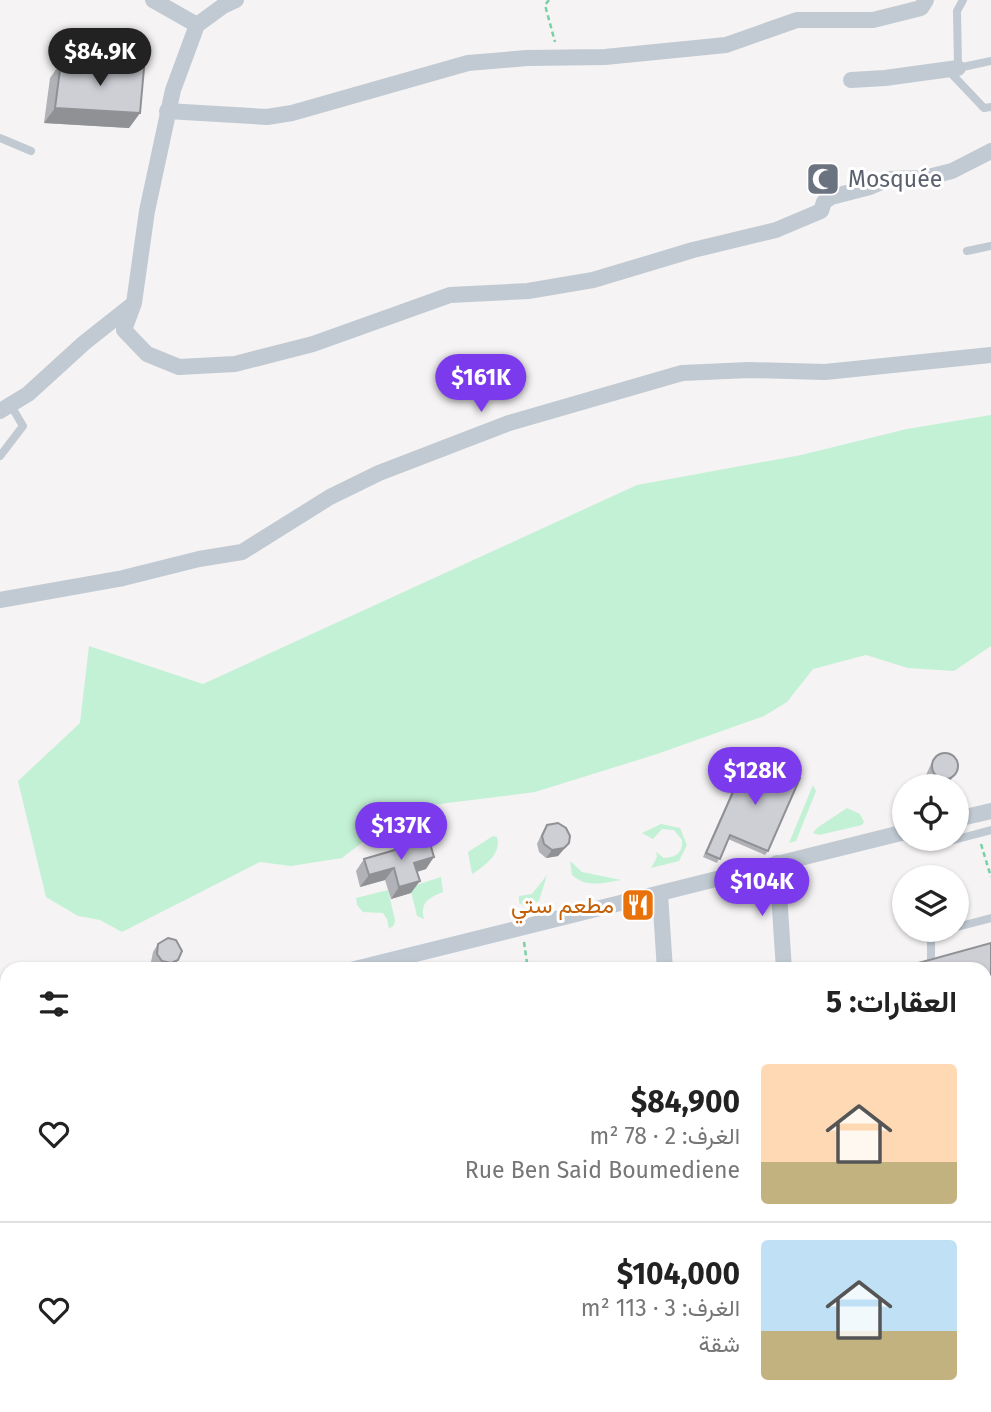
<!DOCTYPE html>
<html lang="ar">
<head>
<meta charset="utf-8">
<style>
  body { margin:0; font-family:"Fira Sans",Vazirmatn,sans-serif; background:#f2f2f2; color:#222; direction:rtl; height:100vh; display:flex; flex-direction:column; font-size:26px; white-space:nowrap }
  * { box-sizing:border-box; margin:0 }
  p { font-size:23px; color:#767676 }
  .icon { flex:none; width:38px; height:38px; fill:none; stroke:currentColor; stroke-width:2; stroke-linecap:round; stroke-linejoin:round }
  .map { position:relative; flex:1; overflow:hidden; direction:ltr }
  .panel { position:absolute; left:0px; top:962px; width:992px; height:450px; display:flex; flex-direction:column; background:#fff; border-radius:21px 21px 0 0; box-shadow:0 2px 5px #0004; direction:rtl }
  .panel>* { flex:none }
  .buttons { position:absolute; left:892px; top:774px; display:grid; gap:14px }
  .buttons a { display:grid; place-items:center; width:77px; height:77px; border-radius:50%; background:#fff; box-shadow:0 2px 5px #0004; font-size:35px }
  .price { position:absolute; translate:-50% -60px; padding:0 16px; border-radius:24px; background:#7c3aed; color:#fff; font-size:23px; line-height:46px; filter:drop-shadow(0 2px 4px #0008) }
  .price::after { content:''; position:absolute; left:50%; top:42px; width:21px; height:16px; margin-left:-10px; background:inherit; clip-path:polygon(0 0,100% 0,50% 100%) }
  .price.on { background:#222; color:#fff }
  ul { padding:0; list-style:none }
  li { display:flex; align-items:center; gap:21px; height:175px; padding:0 35px }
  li+li { border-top:2px solid #e0e0e0 }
  li span { display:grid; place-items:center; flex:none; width:196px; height:140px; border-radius:7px; color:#555 }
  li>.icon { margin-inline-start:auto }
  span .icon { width:84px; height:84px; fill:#fffc; stroke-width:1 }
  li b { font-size:30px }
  h2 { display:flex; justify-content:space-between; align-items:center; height:84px; padding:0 35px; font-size:30px }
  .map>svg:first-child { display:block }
  .green { fill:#c3f1d5 }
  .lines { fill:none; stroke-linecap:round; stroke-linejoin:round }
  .path { stroke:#7ad0a6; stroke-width:2.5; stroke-dasharray:5 3.5; stroke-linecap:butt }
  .lane { stroke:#c1cad2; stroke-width:8 }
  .street { stroke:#c1cad2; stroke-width:16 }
  .wall { fill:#b0b2b7 }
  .shaded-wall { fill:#909195 }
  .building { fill:#cdcfd5; stroke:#909195; stroke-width:2 }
  .labels { text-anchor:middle; stroke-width:6; stroke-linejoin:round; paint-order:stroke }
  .worship-label { font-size:23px; fill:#5b616d; stroke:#fff; text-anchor:start }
  .food-label { font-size:23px; fill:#c56008; stroke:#fff; text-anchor:end }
</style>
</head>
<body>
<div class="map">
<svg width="991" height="1412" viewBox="0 0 991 1412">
  <rect width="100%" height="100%" fill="#f5f3f3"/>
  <g class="green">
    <polygon points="991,415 991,646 954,671 908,668 866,655 813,669 787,702 764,716 657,754 535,792 407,808 342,858 291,866 260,862 122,932 100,920 78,916 46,897 18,781 80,723 89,646 203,684 637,485 801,455 907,429"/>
    <polygon points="813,785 816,791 796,841 789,843"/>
    <polygon points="847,808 860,814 864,822 862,825 819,835 813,833 817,828"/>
    <path d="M661 824 680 828 687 845 679 861 651 868 657 857 656 852 664 858C675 857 683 854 682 840L674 830 662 829 653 839 642 833Z"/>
    <path d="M493 836 497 837C502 853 485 866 472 874L468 852Z"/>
    <path d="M570 861 582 872 621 880C603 883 586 888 572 875Z"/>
    <polygon points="547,875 539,901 526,906 519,903 519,896 532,894"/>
    <path d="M441 877 443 892C428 898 420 903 424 919L417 916 410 887Z"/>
    <polygon points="388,890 395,920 394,925 389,929 387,919 383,913 363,912 357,905 356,898"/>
    <polygon points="393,1405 672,1405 672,1412 394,1412"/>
  </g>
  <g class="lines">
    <g class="path">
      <polyline points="549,0 545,5 555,42"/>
      <polyline points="981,844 991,877"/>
      <polyline points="524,942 528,970"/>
      <polyline points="558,1405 558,1412"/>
      <polyline points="618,1405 619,1412"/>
      <polyline points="676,1405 676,1412"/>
    </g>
    <g class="lane">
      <polyline points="963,0 957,11 958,68 991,61"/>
      <polyline points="947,69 984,108 991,107"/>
      <polyline points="0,138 31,151"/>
      <polyline points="967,251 991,246"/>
      <polyline points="0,456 23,426 10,404"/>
      <polyline points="938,838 946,842 991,830"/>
      <polyline points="957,927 991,918"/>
      <polyline points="918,970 931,964 931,934 948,929"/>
      <polyline points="985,1126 991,1152"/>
      <polyline points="985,1169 991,1168"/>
      <polyline points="985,1273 991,1272"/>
      <polyline points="985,1311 991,1311"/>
      <polyline points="830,1405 831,1412"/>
      <polyline points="199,1412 203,1405"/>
    </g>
    <g class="street">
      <polyline points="153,0 197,25"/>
      <polyline points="236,0 223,6 197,25 173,90 147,211 134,303 124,330 147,354 179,367 235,364 313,344 450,295 528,291 593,280 693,250 776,230 821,211 824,202 831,197 870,187 889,179 924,178 952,171 991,151"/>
      <polyline points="851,80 885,78 958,68"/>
      <polyline points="167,111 267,117 292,113 468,63 527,58 605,57 726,45 797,20 873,20 921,8 926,0"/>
      <polyline points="0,411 28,394 84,343 132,305"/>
      <polyline points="0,600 123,578 199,559 242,552 330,497 379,473 509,423 682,373 749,370 825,372 991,355"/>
      <polyline points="957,819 991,811"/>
      <polyline points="777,863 784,970"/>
      <polyline points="660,894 665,970"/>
      <polyline points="351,970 905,832"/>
      <polyline points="0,1008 7,1007"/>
      <polyline points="0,1282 7,1298"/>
      <polyline points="58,1405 61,1412"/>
      <polyline points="695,1405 696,1412"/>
      <polyline points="812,1405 812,1412"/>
    </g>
  </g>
  <g class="wall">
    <polygon points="61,62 140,113 129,128 44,123 50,78"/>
    <polygon points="749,756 768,851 765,855 728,839 717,863 703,857 746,760"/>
    <polygon points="936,756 952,778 946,786 934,786 929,783 926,775 931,764"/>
    <polygon points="547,825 569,843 558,856 546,858 539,852 537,844 542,833"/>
    <polygon points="364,859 426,869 417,872 411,893 391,899 385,880 360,887 356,871"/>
    <polygon points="158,944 178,960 172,968 168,970 157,969 151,962 153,952"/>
    <polygon points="7,1105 7,1150 0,1133 0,1125 5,1117 5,1108"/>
    <rect x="858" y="1405" width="90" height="7"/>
  </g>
  <g class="shaded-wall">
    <polygon points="55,108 140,113 129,128 44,123"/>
    <polygon points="952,778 946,786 938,786 943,780"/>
    <polygon points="569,843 558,856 546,858 552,850"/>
    <polygon points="434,857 426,869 406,875 414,863"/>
    <polygon points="394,868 385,880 360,887 369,875"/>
    <polygon points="420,881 411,893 391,899 399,887"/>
    <polygon points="178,960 172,968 168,970 157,969 162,961"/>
    <polygon points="991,1006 991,1025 985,1026 985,1007"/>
  </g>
  <g class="building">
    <polygon points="61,62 144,68 140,113 55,108"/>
    <circle cx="945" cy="766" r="13"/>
    <polygon points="749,756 800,778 768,851 730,835 720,859 706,853"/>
    <polygon points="558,823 566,828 570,836 569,843 564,848 552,850 544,844 542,836 547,825"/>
    <polygon points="429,840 434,857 414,863 420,881 399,887 394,868 369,875 364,859"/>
    <polygon points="168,938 176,940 182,951 178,960 171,963 162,961 157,954 158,944"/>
    <polygon points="991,943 991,1006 985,1007 985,970 893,970"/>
    <rect x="869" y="1405" width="79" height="7"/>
  </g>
  <defs>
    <symbol id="mosque-square" viewBox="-11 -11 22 22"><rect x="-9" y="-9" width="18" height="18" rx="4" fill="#6b7280" stroke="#fff"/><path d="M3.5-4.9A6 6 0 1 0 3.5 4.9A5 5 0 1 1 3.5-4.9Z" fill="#fff"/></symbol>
    <symbol id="restaurant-square" viewBox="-11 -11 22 22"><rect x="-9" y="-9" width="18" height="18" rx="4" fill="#e8710a" stroke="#fff"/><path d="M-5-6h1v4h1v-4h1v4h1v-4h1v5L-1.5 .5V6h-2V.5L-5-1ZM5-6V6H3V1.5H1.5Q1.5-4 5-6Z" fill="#fff"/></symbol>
  </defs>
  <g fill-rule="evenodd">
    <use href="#mosque-square" x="804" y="160" width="38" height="38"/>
    <use href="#restaurant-square" x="619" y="886" width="38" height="38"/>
  </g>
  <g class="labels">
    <g class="worship-label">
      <text x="848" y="187">Mosquée</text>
    </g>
    <g class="food-label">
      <text x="614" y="913">مطعم ستي</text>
    </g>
  </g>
</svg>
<div class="buttons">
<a><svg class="icon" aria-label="locate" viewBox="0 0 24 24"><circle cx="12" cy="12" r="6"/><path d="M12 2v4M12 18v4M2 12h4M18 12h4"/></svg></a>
<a><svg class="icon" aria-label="layers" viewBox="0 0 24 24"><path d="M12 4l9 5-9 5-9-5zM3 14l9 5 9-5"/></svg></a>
</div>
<b class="price on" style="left:100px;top:88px">$84.9K</b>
<b class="price" style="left:481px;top:414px">$161K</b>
<b class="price" style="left:755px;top:807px">$128K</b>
<b class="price" style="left:401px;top:862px">$137K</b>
<b class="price" style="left:762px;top:918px">$104K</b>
<section class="panel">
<h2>العقارات: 5<svg class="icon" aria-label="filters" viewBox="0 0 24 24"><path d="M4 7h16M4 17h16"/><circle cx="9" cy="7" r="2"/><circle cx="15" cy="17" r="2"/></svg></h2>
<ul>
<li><span style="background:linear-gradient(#ffd9b3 70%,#c2b280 0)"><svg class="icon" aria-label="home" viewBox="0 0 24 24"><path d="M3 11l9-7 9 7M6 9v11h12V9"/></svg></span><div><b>$84,900</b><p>الغرف: 2 · 78 m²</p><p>Rue Ben Said Boumediene</p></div><svg class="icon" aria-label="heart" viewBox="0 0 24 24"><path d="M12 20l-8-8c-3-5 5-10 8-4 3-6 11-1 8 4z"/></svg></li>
<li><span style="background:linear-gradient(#bfe0f5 65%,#c2b280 0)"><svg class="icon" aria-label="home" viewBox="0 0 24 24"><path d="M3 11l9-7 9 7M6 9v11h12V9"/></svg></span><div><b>$104,000</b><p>الغرف: 3 · 113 m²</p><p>شقة</p></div><svg class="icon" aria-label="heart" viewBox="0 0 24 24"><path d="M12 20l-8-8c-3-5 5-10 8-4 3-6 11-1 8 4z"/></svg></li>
</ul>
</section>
</div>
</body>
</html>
